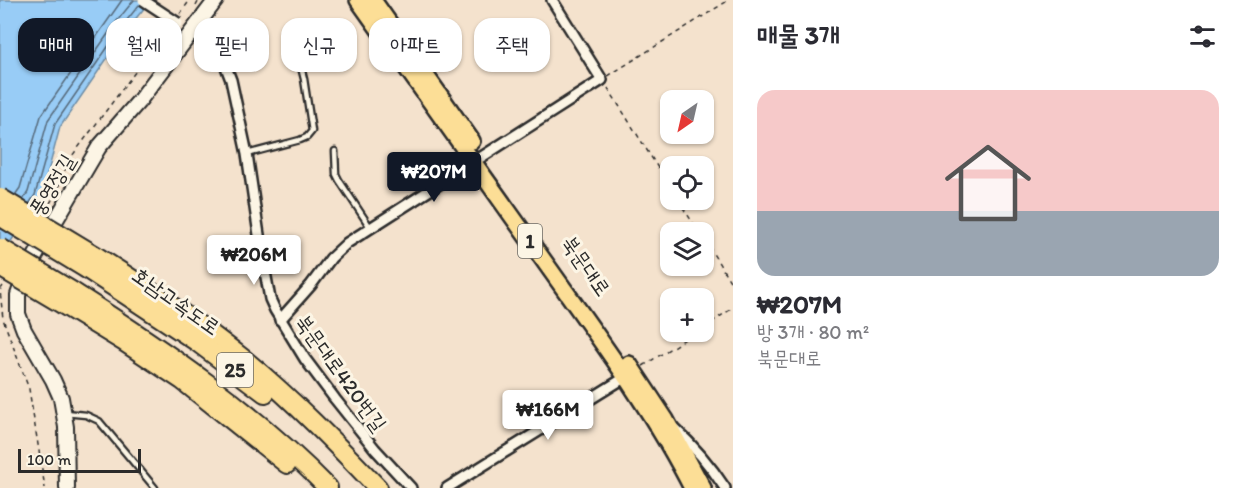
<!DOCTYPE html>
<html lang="ko">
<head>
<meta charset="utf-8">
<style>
  body { margin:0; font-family:Itim,"Poor Story",sans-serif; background:#f7f7f7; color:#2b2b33; height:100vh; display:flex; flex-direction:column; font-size:22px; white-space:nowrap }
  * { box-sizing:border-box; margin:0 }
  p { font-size:20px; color:#7c7c81 }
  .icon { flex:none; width:33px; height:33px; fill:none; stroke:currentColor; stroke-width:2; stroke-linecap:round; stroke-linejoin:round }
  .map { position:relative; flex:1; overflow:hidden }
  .sheet { display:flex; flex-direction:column; background:#fff; width:510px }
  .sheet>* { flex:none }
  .top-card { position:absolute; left:18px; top:18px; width:570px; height:54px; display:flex; gap:12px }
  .needle { width:39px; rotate:214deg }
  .tools { position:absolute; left:660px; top:90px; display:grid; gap:12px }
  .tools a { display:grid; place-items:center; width:54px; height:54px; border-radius:12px; background:#fff; box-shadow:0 2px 4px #0004; font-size:30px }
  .scale { position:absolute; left:18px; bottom:15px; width:123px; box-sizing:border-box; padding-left:6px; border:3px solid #2b2b2b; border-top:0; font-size:16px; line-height:21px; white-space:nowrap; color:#2b2b2b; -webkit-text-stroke:4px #fcf5e5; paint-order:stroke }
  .price { position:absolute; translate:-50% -51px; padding:0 14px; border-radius:6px; background:#fff; color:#222; font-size:20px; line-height:39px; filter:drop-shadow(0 2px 3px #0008) }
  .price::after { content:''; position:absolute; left:50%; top:36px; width:18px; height:14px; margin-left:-9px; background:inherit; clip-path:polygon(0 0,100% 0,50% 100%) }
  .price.on { background:#111827; color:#fff }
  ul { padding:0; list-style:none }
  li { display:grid; align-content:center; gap:12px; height:318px; padding:0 24px }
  li span { display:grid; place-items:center; height:186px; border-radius:18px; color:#555 }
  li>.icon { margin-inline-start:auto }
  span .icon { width:108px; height:108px; fill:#fffc; stroke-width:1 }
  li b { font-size:26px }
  h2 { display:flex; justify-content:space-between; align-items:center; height:72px; padding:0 24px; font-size:26px }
  .pill { padding:0 21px; border-radius:18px; background:#fff; box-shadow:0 2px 4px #0004; font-size:21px; line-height:54px }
  .pill.on { background:#111827; color:#fff }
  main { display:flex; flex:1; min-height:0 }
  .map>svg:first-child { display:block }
  .water { fill:#98ccf6; stroke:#6c8ca5; stroke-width:1.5 }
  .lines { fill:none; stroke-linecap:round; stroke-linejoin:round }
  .shore { stroke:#576b7c; stroke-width:1.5 }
  .lane-casing { stroke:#2b2b2b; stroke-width:9 }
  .street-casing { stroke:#2b2b2b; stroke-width:14 }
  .secondary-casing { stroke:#2b2b2b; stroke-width:18 }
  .primary-casing { stroke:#2b2b2b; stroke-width:20 }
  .highway-casing { stroke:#2b2b2b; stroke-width:22 }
  .path { stroke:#2b2b2b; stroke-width:1.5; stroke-dasharray:4.5 4.5; stroke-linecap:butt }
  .lane { stroke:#fcf5e5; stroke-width:4.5 }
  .street { stroke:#fcf5e5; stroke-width:9 }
  .secondary { stroke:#fcf5e5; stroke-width:14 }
  .primary { stroke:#fcde96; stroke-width:15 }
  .highway { stroke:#fcde96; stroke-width:18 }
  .street-bridge-casing { stroke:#2b2b2b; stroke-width:14; stroke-linecap:butt }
  .highway-bridge-casing { stroke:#2b2b2b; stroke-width:22; stroke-linecap:butt }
  .street-bridge { stroke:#fcf5e5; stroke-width:9 }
  .highway-bridge { stroke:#fcde96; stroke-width:18 }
  .labels { text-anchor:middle; stroke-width:6; stroke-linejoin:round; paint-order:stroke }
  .shield { fill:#fcf5e5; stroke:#6a6863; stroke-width:1.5 }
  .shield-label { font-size:20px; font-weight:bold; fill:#2b2b2b }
  .street-label { font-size:21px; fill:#2b2b2b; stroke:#fcf5e5 }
</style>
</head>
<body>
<main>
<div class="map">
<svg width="733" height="488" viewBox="0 0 733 488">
  <rect width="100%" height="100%" fill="#f4e2cd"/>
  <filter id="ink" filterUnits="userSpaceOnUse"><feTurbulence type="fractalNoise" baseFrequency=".0167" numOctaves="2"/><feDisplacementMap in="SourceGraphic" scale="12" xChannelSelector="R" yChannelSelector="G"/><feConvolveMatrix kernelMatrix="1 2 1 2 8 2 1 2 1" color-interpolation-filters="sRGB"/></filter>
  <g filter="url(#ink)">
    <polygon class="water" points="0,0 151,0 128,28 60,127 41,198 0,257"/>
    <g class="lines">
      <g class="shore">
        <polyline points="15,195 20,188 41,116 122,0"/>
        <polyline points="23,200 28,192 48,120 117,21 134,0"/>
        <polyline points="29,204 35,195 55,124 123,25 139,5"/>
      </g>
      <defs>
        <g id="lane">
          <polyline points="335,151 336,174 339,180 370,227"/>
          <polyline points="247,154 300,140 307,137 312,131 304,79 293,35"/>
          <polyline points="65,413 86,415 99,421 155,488"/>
        </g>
        <g id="street">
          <polyline points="192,33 219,56 226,67 231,80 247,154 262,255 270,299 275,310 305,359 335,399 375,449 411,488"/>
          <polyline points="280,320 311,285 331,258 347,243 602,80 552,0"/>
          <path d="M674 428C694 446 710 465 725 488"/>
          <polyline points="447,488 629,375"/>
        </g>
        <polyline id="secondary" points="67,488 66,427 61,398 53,380 24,330 18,314 18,295 25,275 47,235 99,147 139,101 216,0"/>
        <g id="primary">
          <path d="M358 0C425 93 492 187 559 282 606 348 655 415 692 488"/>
          <polyline points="373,0 472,141"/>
          <polyline points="629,364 666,420 703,488"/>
        </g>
        <g id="highway">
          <path d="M96 256C148 289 199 323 246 361 293 400 336 444 378 488"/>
          <polyline points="87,269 196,341 265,393"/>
          <path d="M73 292C164 350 252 410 328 488"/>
          <polyline points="64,305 123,341 182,380 287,464"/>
        </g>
      </defs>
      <use href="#lane" class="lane-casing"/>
      <use href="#street" class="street-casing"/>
      <use href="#secondary" class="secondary-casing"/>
      <use href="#primary" class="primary-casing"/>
      <use href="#highway" class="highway-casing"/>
      <g class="path">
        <polyline points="196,6 199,0"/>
        <polyline points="180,14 190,0"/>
        <polyline points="608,76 729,0"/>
        <polyline points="608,88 670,187"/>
        <polyline points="678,200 699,232"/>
        <polyline points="45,211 55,195 69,160 169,27"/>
        <polyline points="704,239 733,286"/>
        <polyline points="3,286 0,290 3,319 29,389 45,488"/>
        <polyline points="704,327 733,308"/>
        <polyline points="643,366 696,332"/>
      </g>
      <use href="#lane" class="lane"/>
      <use href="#street" class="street"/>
      <use href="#secondary" class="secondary"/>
      <use href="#primary" class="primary"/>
      <use href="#highway" class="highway"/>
      <defs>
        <polyline id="street-bridge" points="143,0 178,23"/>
        <g id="highway-bridge">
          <polyline points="0,198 96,256"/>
          <polyline points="0,216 87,269"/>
          <polyline points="0,248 73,292"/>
          <polyline points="0,267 64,305"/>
        </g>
      </defs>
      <use href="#street-bridge" class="street-bridge-casing"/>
      <use href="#highway-bridge" class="highway-bridge-casing"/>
      <use href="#street-bridge" class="street-bridge"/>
      <use href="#highway-bridge" class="highway-bridge"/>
    </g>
  </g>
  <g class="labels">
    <g class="shield">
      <rect x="518" y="224" width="24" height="34" rx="4.5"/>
      <rect x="217" y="353" width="36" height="34" rx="4.5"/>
    </g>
    <g class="shield-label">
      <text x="530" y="248">1</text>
      <text x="235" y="377">25</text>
    </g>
    <g class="street-label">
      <text transform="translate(52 185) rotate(-59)" y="7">풍영정길</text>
      <text transform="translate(586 266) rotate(55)" y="7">북문대로</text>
      <text transform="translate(176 301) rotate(35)" y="7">호남고속도로</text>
      <text transform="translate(341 373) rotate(54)" y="7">북문대로420번길</text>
    </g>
  </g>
</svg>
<div class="tools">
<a><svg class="needle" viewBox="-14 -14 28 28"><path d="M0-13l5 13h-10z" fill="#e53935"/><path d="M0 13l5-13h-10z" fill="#7c7c81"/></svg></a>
<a><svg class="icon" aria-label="locate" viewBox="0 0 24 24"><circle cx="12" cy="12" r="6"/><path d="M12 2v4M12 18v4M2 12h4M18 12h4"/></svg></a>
<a><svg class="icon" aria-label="layers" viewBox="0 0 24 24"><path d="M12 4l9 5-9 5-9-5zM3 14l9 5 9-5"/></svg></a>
<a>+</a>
</div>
<div class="scale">100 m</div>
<b class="price on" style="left:434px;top:203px">₩207M</b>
<b class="price" style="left:254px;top:286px">₩206M</b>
<b class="price" style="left:548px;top:441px">₩166M</b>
<div class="top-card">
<a class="pill on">매매</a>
<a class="pill">월세</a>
<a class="pill">필터</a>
<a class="pill">신규</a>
<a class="pill">아파트</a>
<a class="pill">주택</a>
</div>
</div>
<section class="sheet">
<h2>매물 3개<svg class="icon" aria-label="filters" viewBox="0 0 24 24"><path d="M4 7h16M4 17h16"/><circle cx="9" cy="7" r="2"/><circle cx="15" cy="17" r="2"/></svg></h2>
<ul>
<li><span style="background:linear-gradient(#f6c9c9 65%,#9aa5b1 0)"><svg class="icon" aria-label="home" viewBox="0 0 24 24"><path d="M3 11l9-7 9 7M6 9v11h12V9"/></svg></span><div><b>₩207M</b><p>방 3개 · 80 m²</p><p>북문대로</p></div></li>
</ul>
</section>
</main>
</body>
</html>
